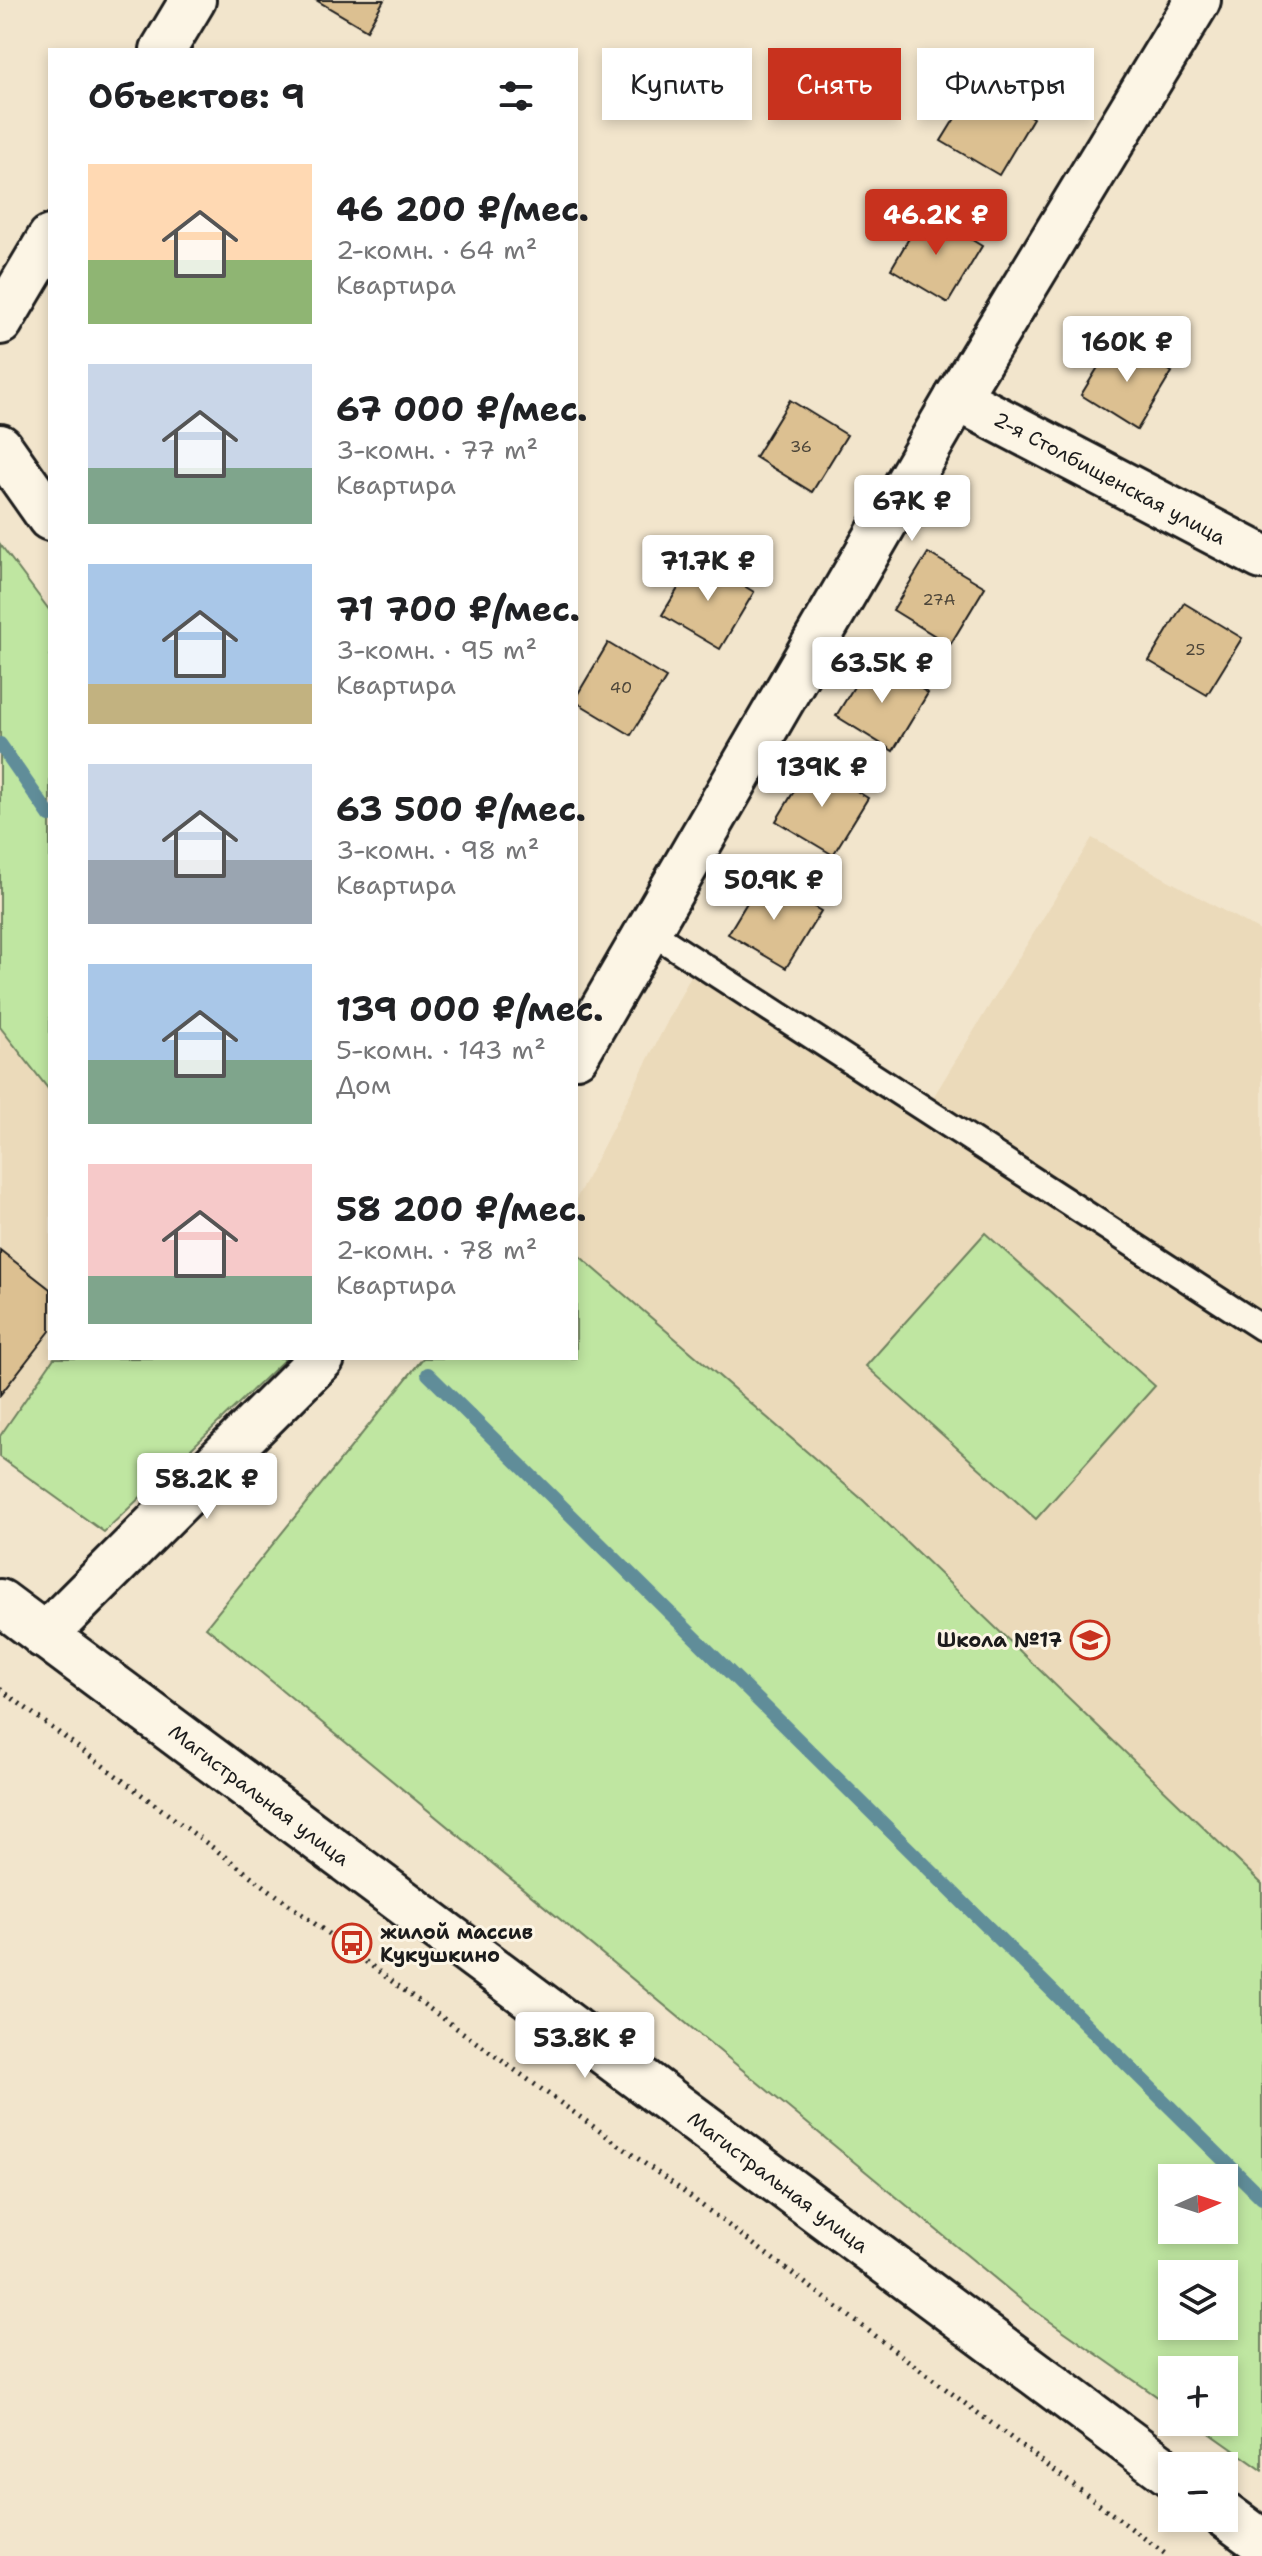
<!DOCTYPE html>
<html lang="ru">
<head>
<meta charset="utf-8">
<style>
  body { margin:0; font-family:"Shantell Sans",sans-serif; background:#f6f6f6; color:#202124; height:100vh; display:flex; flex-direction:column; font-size:30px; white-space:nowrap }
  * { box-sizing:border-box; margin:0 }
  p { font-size:26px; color:#757577 }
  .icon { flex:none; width:44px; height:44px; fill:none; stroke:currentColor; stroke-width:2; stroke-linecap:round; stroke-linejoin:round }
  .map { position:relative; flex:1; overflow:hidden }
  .drawer { position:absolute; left:48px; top:48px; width:530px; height:1312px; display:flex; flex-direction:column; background:#fff; border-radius:0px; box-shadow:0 4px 12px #0003 }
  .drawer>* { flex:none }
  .top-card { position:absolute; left:602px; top:48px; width:540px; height:72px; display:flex; gap:16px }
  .needle { width:52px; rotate:87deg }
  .fabs { position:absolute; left:1158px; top:2164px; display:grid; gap:16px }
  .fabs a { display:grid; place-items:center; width:80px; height:80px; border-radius:0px; background:#fff; box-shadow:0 4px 12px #0003; font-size:40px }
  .price { position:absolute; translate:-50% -68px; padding:0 18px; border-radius:8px; background:#fff; color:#222; font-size:26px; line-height:52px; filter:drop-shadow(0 2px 4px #0008) }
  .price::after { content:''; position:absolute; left:50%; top:48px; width:24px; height:18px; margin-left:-12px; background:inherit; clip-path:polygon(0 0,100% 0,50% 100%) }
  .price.on { background:#c8321e; color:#fff }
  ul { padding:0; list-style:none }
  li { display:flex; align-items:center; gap:24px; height:200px; padding:0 40px }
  li span { display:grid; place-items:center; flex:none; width:224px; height:160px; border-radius:0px; color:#555 }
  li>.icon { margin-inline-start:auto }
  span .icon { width:96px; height:96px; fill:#fffc; stroke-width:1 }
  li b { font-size:34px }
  h2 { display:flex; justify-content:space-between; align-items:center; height:96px; padding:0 40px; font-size:34px }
  .chip { padding:0 28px; border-radius:0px; background:#fff; box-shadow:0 4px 12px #0003; font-size:28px; line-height:72px }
  .chip.on { background:#c8321e; color:#fff }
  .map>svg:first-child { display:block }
  .built { fill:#ebdaba }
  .green { fill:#bfe6a1; stroke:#6e815e; stroke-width:2; fill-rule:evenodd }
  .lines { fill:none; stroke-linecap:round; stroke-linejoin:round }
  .stream { stroke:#608d99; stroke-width:14 }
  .building { fill:#dcc091; stroke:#1c1c1c; stroke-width:2 }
  .lane-casing { stroke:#1c1c1c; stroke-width:30 }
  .street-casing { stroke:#1c1c1c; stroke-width:50 }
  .secondary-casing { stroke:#1c1c1c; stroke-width:50 }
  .path { stroke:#1c1c1c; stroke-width:5; stroke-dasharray:2 6; stroke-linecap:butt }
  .lane { stroke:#fcf5e5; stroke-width:24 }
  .street { stroke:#fcf5e5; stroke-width:44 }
  .secondary { stroke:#fcf5e5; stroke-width:44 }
  .labels { text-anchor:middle; stroke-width:6; stroke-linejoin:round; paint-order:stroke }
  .number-label { font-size:16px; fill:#4c4539 }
  .street-label { font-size:20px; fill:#1c1c1c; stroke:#fcf5e5 }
  .poi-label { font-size:20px; font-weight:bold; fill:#1c1c1c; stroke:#fcf5e5; text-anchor:end }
</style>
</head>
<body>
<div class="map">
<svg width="1262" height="2556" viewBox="0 0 1262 2556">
  <rect width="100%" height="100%" fill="#f2e5cc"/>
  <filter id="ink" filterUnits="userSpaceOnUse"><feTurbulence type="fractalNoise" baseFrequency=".0125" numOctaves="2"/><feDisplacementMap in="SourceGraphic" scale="16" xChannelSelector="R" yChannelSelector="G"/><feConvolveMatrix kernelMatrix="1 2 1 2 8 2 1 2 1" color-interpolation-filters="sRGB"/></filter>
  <g filter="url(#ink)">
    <g class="built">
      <polygon points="1092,838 1262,932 1262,1930 576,1349 576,1199 698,962 929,1104"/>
      <polygon points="0,1027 50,1091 50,1358 54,1358 0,1436"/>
    </g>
    <g class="green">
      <polygon points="0,544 50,611 50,1091 0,1027"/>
      <polygon points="985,1233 1155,1386 1036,1519 866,1366"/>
      <path d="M576 1253 864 1501 1262 1884V2470L1194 2422H1224V2370H1172V2407L1031 2308 206 1627 423 1358H576ZM1172 2178H1224V2230H1172ZM1224 2274V2326H1172V2274Z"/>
      <polygon points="54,1358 286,1358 104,1532 0,1457 0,1436"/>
    </g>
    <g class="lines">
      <g class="stream">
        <polyline points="0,744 50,816"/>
        <polyline points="428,1374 1262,2198"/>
      </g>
    </g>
    <g class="building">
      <polygon points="316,0 384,0 367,30"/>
      <polygon points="976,84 1033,118 999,175 941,141"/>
      <polygon points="925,211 982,246 948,303 891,269"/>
      <polygon points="1116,338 1172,372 1137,430 1081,395"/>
      <polygon points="790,400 847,435 812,492 755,457"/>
      <polygon points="928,553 985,587 950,645 893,610"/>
      <polygon points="697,557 754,592 720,649 662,615"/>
      <polygon points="1184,603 1242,638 1207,695 1149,661"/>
      <polygon points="608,643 666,678 631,735 576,702 576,697"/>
      <polygon points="871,659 928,693 893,751 836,716"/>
      <polygon points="811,763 868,798 833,855 776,821"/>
      <polygon points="763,876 821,911 786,968 728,934"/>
      <polygon points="0,1250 50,1289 50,1331 0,1395"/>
    </g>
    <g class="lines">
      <defs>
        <polyline id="lane" points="648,930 1262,1328"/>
        <g id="street">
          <polyline points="163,50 193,0"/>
          <polyline points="0,322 50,238"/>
          <polyline points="957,398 1262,557"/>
          <polyline points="0,447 50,518"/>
          <polyline points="576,1055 957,398 1198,0"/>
          <polyline points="44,1636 322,1358"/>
        </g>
        <g id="secondary">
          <polyline points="0,1602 1172,2475"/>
          <polyline points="1224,2514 1262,2542"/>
        </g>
      </defs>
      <use href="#lane" class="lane-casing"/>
      <use href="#street" class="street-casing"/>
      <use href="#secondary" class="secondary-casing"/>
      <polyline class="path" points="0,1689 405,1991 676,2186 1168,2556"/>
      <use href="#lane" class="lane"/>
      <use href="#street" class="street"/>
      <use href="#secondary" class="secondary"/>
    </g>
  </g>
  <defs>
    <symbol id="school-ring" viewBox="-11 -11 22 22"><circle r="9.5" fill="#fcf5e5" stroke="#c8321e" stroke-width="1.5"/><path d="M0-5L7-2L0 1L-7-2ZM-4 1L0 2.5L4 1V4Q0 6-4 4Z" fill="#c8321e"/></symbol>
    <symbol id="bus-ring" viewBox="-11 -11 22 22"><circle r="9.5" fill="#fcf5e5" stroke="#c8321e" stroke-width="1.5"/><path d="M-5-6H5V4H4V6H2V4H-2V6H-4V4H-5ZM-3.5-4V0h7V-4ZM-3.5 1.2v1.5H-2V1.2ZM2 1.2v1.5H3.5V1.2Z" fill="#c8321e"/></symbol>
  </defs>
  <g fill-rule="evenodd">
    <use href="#school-ring" x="1068" y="1618" width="44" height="44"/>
    <use href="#bus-ring" x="330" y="1921" width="44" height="44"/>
  </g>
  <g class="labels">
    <g class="number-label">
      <text x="801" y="452">36</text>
      <text x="939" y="605">27А</text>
      <text x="1195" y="655">25</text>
      <text x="621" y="693">40</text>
    </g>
    <g class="street-label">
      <text transform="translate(1110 478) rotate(28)" y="7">2-я Столбищенская улица</text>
      <text transform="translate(259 1795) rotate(37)" y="7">Магистральная улица</text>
      <text transform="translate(778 2182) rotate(37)" y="7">Магистральная улица</text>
    </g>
    <g class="poi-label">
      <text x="1062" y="1647">Школа №17</text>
      <text x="380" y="1939" text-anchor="start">жилой массив<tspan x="380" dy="23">Кукушкино</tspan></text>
    </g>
  </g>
</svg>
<div class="fabs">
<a><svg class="needle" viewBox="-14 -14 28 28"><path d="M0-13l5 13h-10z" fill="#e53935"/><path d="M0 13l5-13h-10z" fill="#757577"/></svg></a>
<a><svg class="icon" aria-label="layers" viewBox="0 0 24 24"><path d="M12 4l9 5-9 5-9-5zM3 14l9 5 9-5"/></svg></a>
<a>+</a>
<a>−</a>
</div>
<b class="price on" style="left:936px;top:257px">46.2K ₽</b>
<b class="price" style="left:1127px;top:384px">160K ₽</b>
<b class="price" style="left:912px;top:543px">67K ₽</b>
<b class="price" style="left:708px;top:603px">71.7K ₽</b>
<b class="price" style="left:882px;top:705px">63.5K ₽</b>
<b class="price" style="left:822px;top:809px">139K ₽</b>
<b class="price" style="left:774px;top:922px">50.9K ₽</b>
<b class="price" style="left:207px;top:1521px">58.2K ₽</b>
<b class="price" style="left:585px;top:2080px">53.8K ₽</b>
<div class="top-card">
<a class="chip">Купить</a>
<a class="chip on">Снять</a>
<a class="chip">Фильтры</a>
</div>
<section class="drawer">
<h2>Объектов: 9<svg class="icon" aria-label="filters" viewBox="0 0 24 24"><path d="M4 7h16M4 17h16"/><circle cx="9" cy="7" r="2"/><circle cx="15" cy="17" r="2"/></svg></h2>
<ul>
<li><span style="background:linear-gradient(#ffd9b3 60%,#8fb573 0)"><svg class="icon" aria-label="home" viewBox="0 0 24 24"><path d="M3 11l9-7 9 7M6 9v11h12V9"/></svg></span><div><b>46 200 ₽/мес.</b><p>2-комн. · 64 m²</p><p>Квартира</p></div></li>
<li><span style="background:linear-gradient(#c9d6e8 65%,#7fa58c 0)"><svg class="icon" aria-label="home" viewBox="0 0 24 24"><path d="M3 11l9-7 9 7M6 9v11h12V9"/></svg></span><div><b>67 000 ₽/мес.</b><p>3-комн. · 77 m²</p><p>Квартира</p></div></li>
<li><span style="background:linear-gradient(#a9c7e8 75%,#c2b280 0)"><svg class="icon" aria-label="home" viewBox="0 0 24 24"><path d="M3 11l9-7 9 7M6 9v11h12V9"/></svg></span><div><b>71 700 ₽/мес.</b><p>3-комн. · 95 m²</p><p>Квартира</p></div></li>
<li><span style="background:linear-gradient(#c9d6e8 60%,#9aa5b1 0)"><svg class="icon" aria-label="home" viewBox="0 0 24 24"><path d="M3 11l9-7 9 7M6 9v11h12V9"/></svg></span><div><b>63 500 ₽/мес.</b><p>3-комн. · 98 m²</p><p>Квартира</p></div></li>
<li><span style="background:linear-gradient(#a9c7e8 60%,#7fa58c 0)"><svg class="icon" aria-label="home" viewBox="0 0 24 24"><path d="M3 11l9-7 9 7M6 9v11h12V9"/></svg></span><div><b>139 000 ₽/мес.</b><p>5-комн. · 143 m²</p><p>Дом</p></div></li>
<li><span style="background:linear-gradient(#f6c9c9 70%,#7fa58c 0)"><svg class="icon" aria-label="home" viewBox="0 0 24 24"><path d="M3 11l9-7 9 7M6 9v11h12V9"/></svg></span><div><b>58 200 ₽/мес.</b><p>2-комн. · 78 m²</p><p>Квартира</p></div></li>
</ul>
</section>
</div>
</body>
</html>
